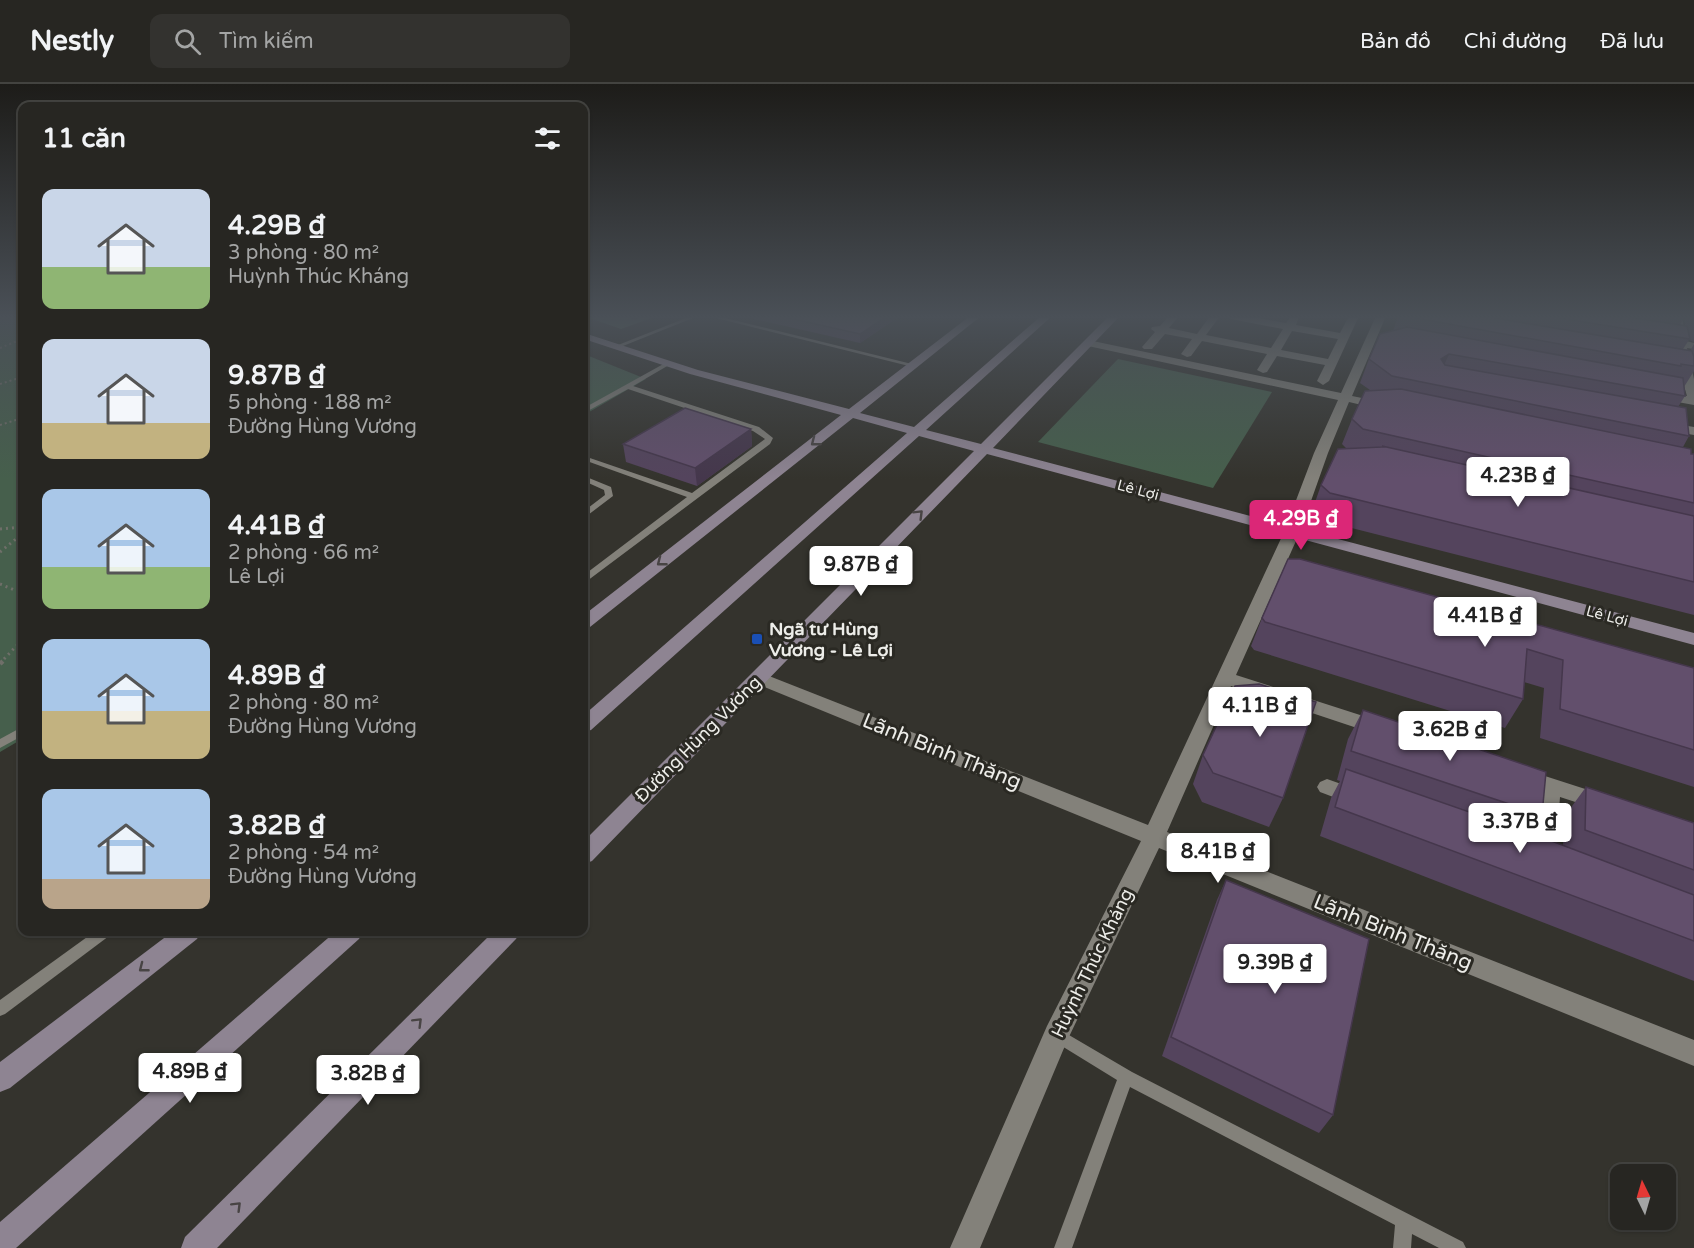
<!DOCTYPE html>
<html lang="vi">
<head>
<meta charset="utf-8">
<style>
  body { margin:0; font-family:"Varela Round",sans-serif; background:#33322f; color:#f1f3f6; height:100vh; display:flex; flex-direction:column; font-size:22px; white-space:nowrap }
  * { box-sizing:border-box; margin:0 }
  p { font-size:20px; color:#a4a5a5 }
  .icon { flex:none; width:33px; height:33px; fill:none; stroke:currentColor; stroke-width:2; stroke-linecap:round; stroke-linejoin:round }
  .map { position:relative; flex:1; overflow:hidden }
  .sheet { position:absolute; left:18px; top:18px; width:570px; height:834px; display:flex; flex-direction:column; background:#272622; border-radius:12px; box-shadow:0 2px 4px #0004,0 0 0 2px #434340 }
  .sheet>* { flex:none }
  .needle { width:39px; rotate:355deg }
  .buttons { position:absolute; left:1610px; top:1080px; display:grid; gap:12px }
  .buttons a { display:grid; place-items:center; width:66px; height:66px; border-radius:12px; background:#272622; box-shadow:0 2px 4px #0004,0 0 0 2px #434340; font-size:30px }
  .price { position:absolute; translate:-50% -51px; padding:0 14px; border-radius:6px; background:#fff; color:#222; font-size:20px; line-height:39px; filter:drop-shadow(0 2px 3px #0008) }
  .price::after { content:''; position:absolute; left:50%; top:36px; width:18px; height:14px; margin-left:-9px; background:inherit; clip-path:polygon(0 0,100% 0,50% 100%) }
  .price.current { background:#db2777; color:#fff }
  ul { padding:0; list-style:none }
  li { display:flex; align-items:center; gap:18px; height:150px; padding:0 24px }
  li span { display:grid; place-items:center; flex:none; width:168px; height:120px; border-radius:12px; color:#555 }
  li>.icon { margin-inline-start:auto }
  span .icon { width:72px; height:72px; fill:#fffc; stroke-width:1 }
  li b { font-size:26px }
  h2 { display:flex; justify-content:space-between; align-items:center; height:72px; padding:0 24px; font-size:26px }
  header { display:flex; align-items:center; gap:36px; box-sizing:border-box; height:84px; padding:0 30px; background:#272622; border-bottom:2px solid #434340 }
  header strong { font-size:28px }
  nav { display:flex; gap:33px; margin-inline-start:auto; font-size:21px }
  .search { width:420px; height:54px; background:#33322f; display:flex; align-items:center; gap:15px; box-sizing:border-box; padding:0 21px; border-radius:12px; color:#a4a5a5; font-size:22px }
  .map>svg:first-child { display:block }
  .green { fill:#465f4c }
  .forest { fill:#4f6e56 }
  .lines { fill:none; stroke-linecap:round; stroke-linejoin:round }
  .path-far2 { stroke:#6f6f69; stroke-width:2; stroke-dasharray:2 3; stroke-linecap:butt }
  .path-far1 { stroke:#6f6f69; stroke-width:3; stroke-dasharray:2 4; stroke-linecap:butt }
  .path { stroke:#6f6f69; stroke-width:4.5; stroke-dasharray:4 5; stroke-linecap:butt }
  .lane { fill:#83817a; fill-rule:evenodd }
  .street { fill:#83817a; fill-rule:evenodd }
  .secondary { fill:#8e8492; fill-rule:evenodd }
  .wall { fill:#54445d; fill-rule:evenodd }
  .shaded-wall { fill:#45374c }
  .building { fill:#624f6c; stroke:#45374c; stroke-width:1.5 }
  .oneway { stroke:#484444 }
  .transit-dot { fill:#1a4fb4; stroke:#2a2923; stroke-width:2 }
  .labels { text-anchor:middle; stroke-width:6; stroke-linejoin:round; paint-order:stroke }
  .far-street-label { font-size:15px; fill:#edede9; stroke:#2a2923 }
  .poi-label { font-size:18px; font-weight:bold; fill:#edede9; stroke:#2a2923; text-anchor:start }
  .street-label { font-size:18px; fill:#edede9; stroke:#2a2923 }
  .near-street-label { font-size:21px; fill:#edede9; stroke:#2a2923 }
</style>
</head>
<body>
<header>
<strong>Nestly</strong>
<div class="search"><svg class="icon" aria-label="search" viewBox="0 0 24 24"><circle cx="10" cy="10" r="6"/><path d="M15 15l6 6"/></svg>Tìm kiếm</div>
<nav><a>Bản đồ</a><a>Chỉ đường</a><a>Đã lưu</a></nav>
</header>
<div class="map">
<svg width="1694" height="1164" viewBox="0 0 1694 1164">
  <rect width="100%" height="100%" fill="#34332d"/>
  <g class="green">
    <polygon points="0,232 22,232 22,655 0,668"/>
    <polygon points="584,270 646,295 584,331"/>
    <polygon points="1118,275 1272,308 1213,404 1038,358"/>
  </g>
  <polygon class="forest" points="584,232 625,232 635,236 646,232 657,232 621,245"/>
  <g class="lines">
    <g class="path-far2">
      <polyline points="0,264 22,255"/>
      <polyline points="0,300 22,293"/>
      <polyline points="0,341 22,334"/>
    </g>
    <g class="path-far1">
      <polyline points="0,445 22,443"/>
      <polyline points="0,468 22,450"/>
      <polyline points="0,500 22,509"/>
      <polyline points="4,575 22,556"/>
    </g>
    <polyline class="path" points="0,580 6,574"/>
    <g class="lane">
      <polygon points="691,232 698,232 618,264 613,263"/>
      <polygon points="708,232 717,232 916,281 913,283"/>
      <polygon points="667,278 669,279 669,281 633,302 759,343 773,354 770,360 587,497 584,498 584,491 687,413 584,376 584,372 692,409 765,355 753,347 628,305 584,329 584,324"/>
      <polygon points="584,392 611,403 613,412 584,434 584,427 605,411 604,406 584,397"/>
      <polygon points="22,643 22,652 0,664 0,655"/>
      <polygon points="94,848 111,848 109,852 5,930 0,932 0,916"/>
      <polygon points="1057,944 1132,988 1463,1158 1466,1164 1439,1164 1412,1150 1411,1164 1393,1164 1395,1141 1130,1003 1072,1164 1054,1164 1117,996 1052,956 1049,951 1052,946"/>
    </g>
    <g class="street">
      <path d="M1169 232H1179L1169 244 1197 250 1210 232H1220L1206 251 1271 264 1283 245 1231 235 1226 232H1246L1286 239 1291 232H1299L1296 241 1340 249 1349 232H1359L1329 297 1323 301 1317 297 1325 281 1277 272 1267 288 1263 289 1257 286 1267 270 1202 257 1191 272 1187 273 1181 270 1192 255 1165 250 1152 265H1144L1142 263 1155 248 1151 245 1152 243 1160 242ZM1292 247 1338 255 1328 275 1281 266Z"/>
      <polygon points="1376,232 1386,232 1352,312 1387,319 1389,322 1383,326 1349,318 1328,369 1300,448 1236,591 1388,640 1391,645 1388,650 1381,652 1231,602 1167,748 1694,956 1694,982 1159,764 1067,957 980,1164 950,1164 1047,942 1141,757 752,598 749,594 752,590 764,590 1148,741 1284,448 1314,369 1338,316 1088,262 1083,259 1088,256 1341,309"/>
      <polygon points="1672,232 1682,232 1686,257 1694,259 1694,265 1687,264 1694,295 1694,321 1661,315 1655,311 1661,307 1687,312 1679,285 1676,262 1657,257 1662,254 1675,256"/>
      <polygon points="1665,338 1694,343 1694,351 1660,345 1659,342 1660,339"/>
      <polygon points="1523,685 1610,713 1613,719 1610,725 1603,727 1560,713 1555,778 1552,784 1544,787 1536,784 1533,778 1540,706 1516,698 1513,693 1516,688"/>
      <polygon points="1327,695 1364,708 1367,714 1364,720 1357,722 1320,708 1317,703 1320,698"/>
    </g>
    <g class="secondary">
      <polygon points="970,232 981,232 860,329 914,343 1041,232 1052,232 926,346 981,360 1109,232 1120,232 993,364 1694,549 1694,561 987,370 592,777 584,780 584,757 974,367 919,352 591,646 584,648 584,631 907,349 853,334 590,543 584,544 584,531 841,331 690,290 584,255 584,249 698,286 849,325"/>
      <polygon points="172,848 201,848 197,855 10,1004 0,1008 0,978"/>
      <polygon points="335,848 363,848 359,855 16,1164 0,1164 0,1138"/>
      <polygon points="493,848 520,848 516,855 217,1164 181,1164 185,1153"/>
    </g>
  </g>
  <g class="wall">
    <polygon points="741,232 900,232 860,259"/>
    <polygon points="919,232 932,232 929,234"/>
    <path d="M1398 232H1694V258L1689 256 1683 265 1690 267 1694 260V287L1684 303 1685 312 1678 323 1689 352 1683 363 1691 370H1694V531L1320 436 1312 427 1321 401 1347 365 1342 360 1352 335 1370 306 1360 299 1369 275 1393 247ZM1684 233 1685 241H1680Z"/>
    <polygon points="751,345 752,362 697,402 626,378 623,360"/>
    <polygon points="1262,534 1694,584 1694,703 1540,654 1544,604 1524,598 1523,615 1505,644 1254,566 1251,562"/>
    <polygon points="1363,626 1542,731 1529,749 1563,761 1564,733 1586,703 1694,739 1694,897 1320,752 1331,714 1340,697 1337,696 1348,655"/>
    <polygon points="1203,671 1283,714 1269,743 1202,718 1193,700"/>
    <polygon points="1226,796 1333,1031 1319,1049 1162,972 1217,816"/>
  </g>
  <g class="shaded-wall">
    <polygon points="887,232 900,232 860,259 860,250"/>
    <polygon points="1449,270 1439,293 1441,275"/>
    <polygon points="751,345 752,362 697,402 695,384"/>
  </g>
  <g class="building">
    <polygon points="780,232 887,232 860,250"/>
    <polygon points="1412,232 1483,232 1692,267 1694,273 1694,282 1681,280 1681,282 1416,234"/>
    <polygon points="1547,232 1622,232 1687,242 1690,255"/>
    <polygon points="1407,243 1683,294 1685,312 1449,270 1441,275 1445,281 1686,324 1689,352 1392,292 1369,275 1380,250"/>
    <polygon points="1401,305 1691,365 1691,370 1694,370 1694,419 1363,345 1352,335 1365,307"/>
    <polygon points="685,324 751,345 695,384 623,360"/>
    <polygon points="1382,362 1694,432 1694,498 1330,409 1321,401 1338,365 1384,363"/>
    <polygon points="1288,475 1300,475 1694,584 1694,666 1560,625 1563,576 1527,565 1523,615 1265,538 1262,534"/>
    <polygon points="1259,600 1316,618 1283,714 1213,689 1203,671 1235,602"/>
    <polygon points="1363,626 1546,688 1542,731 1351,667"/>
    <polygon points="1346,685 1541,753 1694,811 1694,857 1335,723"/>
    <polygon points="1586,703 1694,739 1694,786 1585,746"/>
    <polygon points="1226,796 1369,855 1333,1031 1171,953"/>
  </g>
  <defs><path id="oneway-chevron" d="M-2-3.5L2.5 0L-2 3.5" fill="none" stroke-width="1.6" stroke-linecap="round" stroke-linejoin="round" transform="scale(1.5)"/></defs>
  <g class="oneway">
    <use href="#oneway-chevron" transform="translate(815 358) rotate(142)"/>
    <use href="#oneway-chevron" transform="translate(919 430) rotate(-45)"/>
    <use href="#oneway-chevron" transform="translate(661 478) rotate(142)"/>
    <use href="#oneway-chevron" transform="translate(143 884) rotate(142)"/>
    <use href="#oneway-chevron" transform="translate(418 938) rotate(-45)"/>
    <use href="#oneway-chevron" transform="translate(237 1122) rotate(-45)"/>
  </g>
  <linearGradient id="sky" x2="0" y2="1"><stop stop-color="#1d1c19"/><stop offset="0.59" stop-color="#4a5057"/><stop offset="1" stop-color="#4a5057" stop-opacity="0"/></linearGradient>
  <rect width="1694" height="395" fill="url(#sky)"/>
  <rect class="transit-dot" x="751" y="549" width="12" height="12" rx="3"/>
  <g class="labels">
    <g class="far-street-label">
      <text transform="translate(1138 406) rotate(15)" y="5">Lê Lợi</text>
      <text transform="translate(1607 532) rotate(15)" y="5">Lê Lợi</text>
    </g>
    <g class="poi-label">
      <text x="769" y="551">Ngã tư Hùng<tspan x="769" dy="21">Vương - Lê Lợi</tspan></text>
    </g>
    <g class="street-label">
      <text transform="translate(698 655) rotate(-45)" y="6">Đường Hùng Vương</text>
      <text transform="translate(1092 879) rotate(-64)" y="6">Huỳnh Thúc Kháng</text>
    </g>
    <g class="near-street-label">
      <text transform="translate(942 667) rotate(22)" y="7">Lãnh Binh Thăng</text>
      <text transform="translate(1393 848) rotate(22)" y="7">Lãnh Binh Thăng</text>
    </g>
  </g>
</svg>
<div class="buttons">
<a><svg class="needle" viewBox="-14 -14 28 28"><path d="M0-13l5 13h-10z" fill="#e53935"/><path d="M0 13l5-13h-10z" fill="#a4a5a5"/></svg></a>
</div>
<b class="price" style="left:1518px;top:424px">4.23B ₫</b>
<b class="price current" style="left:1301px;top:467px">4.29B ₫</b>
<b class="price" style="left:861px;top:513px">9.87B ₫</b>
<b class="price" style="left:1485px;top:564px">4.41B ₫</b>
<b class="price" style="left:1260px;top:654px">4.11B ₫</b>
<b class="price" style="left:1450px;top:678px">3.62B ₫</b>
<b class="price" style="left:1520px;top:770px">3.37B ₫</b>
<b class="price" style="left:1218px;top:800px">8.41B ₫</b>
<b class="price" style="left:1275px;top:911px">9.39B ₫</b>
<b class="price" style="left:190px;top:1020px">4.89B ₫</b>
<b class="price" style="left:368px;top:1022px">3.82B ₫</b>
<section class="sheet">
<h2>11 căn<svg class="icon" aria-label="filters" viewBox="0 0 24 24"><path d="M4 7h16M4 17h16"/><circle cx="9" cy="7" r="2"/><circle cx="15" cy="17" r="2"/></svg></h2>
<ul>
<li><span style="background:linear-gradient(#c9d6e8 65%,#8fb573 0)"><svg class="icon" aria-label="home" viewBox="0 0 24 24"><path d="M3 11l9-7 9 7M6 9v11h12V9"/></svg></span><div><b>4.29B ₫</b><p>3 phòng · 80 m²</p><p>Huỳnh Thúc Kháng</p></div></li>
<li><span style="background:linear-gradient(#c9d6e8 70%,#c2b280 0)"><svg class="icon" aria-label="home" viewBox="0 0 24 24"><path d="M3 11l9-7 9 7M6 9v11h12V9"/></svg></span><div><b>9.87B ₫</b><p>5 phòng · 188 m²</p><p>Đường Hùng Vương</p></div></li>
<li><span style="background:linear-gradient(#a9c7e8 65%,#8fb573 0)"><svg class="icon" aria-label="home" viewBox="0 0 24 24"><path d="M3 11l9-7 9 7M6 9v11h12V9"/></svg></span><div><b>4.41B ₫</b><p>2 phòng · 66 m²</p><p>Lê Lợi</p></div></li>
<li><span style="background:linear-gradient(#a9c7e8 60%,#c2b280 0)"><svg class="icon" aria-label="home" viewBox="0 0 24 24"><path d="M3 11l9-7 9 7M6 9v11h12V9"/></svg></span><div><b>4.89B ₫</b><p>2 phòng · 80 m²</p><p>Đường Hùng Vương</p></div></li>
<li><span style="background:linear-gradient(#a9c7e8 75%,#b9a48a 0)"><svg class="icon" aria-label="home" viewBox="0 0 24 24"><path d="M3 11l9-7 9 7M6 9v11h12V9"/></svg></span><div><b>3.82B ₫</b><p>2 phòng · 54 m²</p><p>Đường Hùng Vương</p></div></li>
</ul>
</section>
</div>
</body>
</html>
